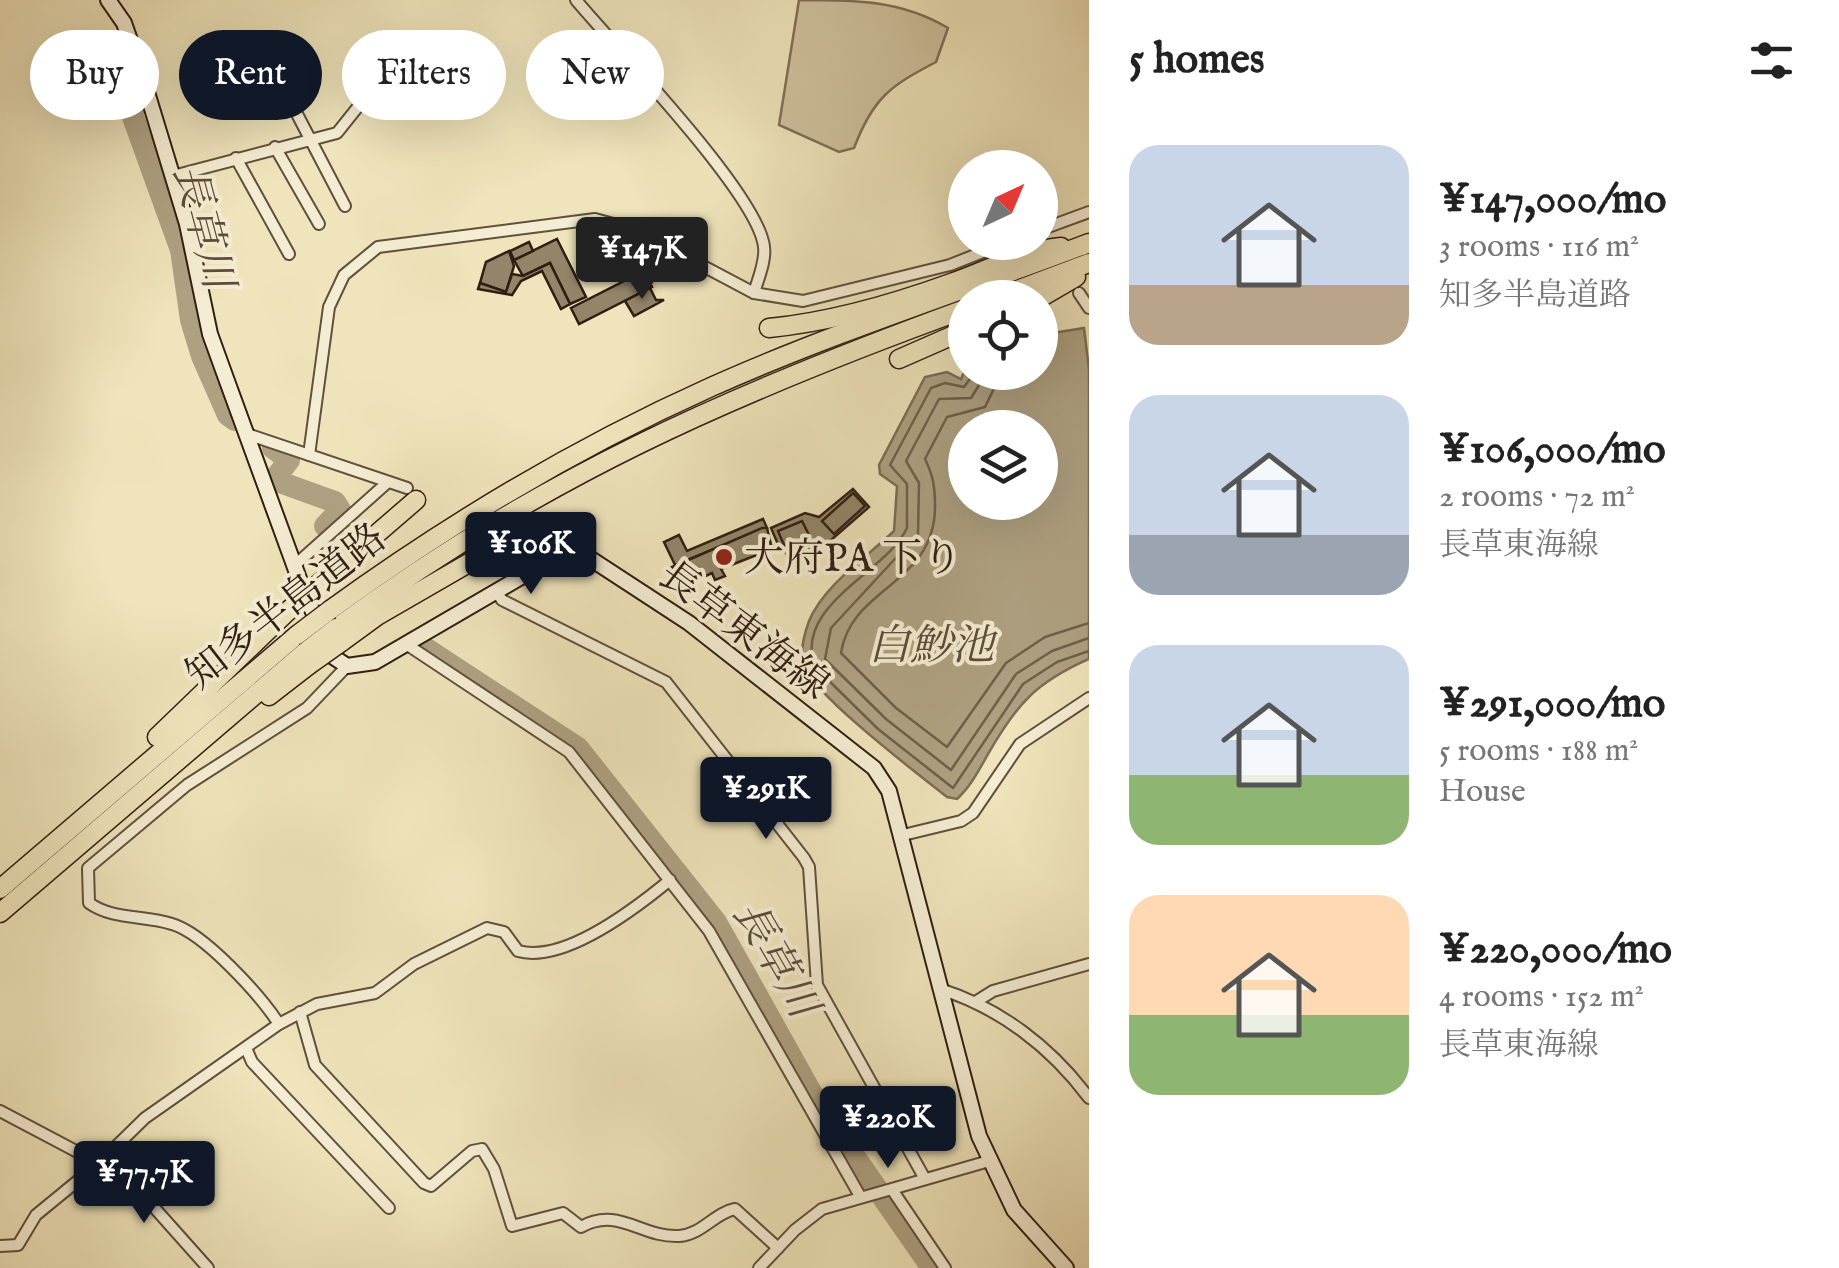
<!DOCTYPE html>
<html lang="en">
<head>
<meta charset="utf-8">
<style>
  body { margin:0; font-family:"IM FELL English","Noto Serif JP",serif; background:#f6f6f6; color:#222; height:100vh; display:flex; flex-direction:column; font-size:38px; white-space:nowrap }
  * { box-sizing:border-box; margin:0 }
  p { font-size:32px; color:#767676 }
  .icon { flex:none; width:55px; height:55px; fill:none; stroke:currentColor; stroke-width:2; stroke-linecap:round; stroke-linejoin:round }
  .map { position:relative; flex:1; overflow:hidden }
  .sheet { display:flex; flex-direction:column; background:#fff; width:750px }
  .sheet>* { flex:none }
  .top-card { position:absolute; left:30px; top:30px; width:908px; height:90px; display:flex; gap:20px }
  .needle { width:65px; rotate:44deg }
  .fabs { position:absolute; left:948px; top:150px; display:grid; gap:20px }
  .fabs a { display:grid; place-items:center; width:110px; height:110px; border-radius:50%; background:#fff; box-shadow:0 10px 40px #0002; font-size:50px }
  .price { position:absolute; translate:-50% -85px; padding:0 22px; border-radius:10px; background:#111827; color:#fff; font-size:32px; line-height:65px; filter:drop-shadow(0 2px 5px #0008) }
  .price::after { content:''; position:absolute; left:50%; top:60px; width:30px; height:22px; margin-left:-15px; background:inherit; clip-path:polygon(0 0,100% 0,50% 100%) }
  .price.on { background:#222; color:#fff }
  ul { padding:0; list-style:none }
  li { display:flex; align-items:center; gap:30px; height:250px; padding:0 40px }
  li span { display:grid; place-items:center; flex:none; width:280px; height:200px; border-radius:30px; color:#555 }
  li>.icon { margin-inline-start:auto }
  span .icon { width:120px; height:120px; fill:#fffc; stroke-width:1 }
  li b { font-size:42px }
  h2 { display:flex; justify-content:space-between; align-items:center; height:120px; padding:0 40px; font-size:42px }
  .pill { padding:0 35px; border-radius:45px; background:#fff; box-shadow:0 10px 40px #0002; font-size:35px; line-height:90px }
  .pill.on { background:#111827; color:#fff }
  main { display:flex; flex:1; min-height:0 }
  .map>svg:first-child { display:block }
  .green { fill:#cfc29e; stroke:#807058; stroke-width:2.5 }
  .water { fill:#aea182; stroke:#7c6d55; stroke-width:2.5; fill-rule:evenodd }
  .lines { fill:none; stroke-linecap:round; stroke-linejoin:round }
  .shore { stroke:#6f604a; stroke-width:2.5 }
  .river { stroke:#aea182; stroke-width:22 }
  .building { fill:#93856a; stroke:#301e12; stroke-width:2.5 }
  .street-casing { stroke:#60503c; stroke-width:14 }
  .secondary-casing { stroke:#301e12; stroke-width:18 }
  .highway-casing { stroke:#301e12; stroke-width:21 }
  .street { stroke:#f5edd3; stroke-width:10 }
  .secondary { stroke:#f5edd3; stroke-width:14 }
  .highway { stroke:#efe4bb; stroke-width:18 }
  .highway-bridge-casing { stroke:#301e12; stroke-width:21; stroke-linecap:butt }
  .highway-bridge { stroke:#efe4bb; stroke-width:18 }
  .poi-dot { fill:#8f2418; stroke:#f5edd3; stroke-width:4 }
  .labels { text-anchor:middle; stroke-width:8; stroke-linejoin:round; paint-order:stroke }
  .poi-label { font-size:40px; fill:#301e12; stroke:#f5edd3; text-anchor:start }
  .street-label { font-size:40px; fill:#301e12; stroke:#f5edd3 }
  .water-label { font-size:42px; font-style:italic; fill:#5c4c39; stroke:#f5edd3 }
</style>
</head>
<body>
<main>
<div class="map">
<svg width="1089" height="1268" viewBox="0 0 1089 1268">
  <rect width="100%" height="100%" fill="#efe4bb"/>
  <filter id="stains"><feTurbulence type="fractalNoise" baseFrequency=".002" numOctaves="4"/><feColorMatrix values="0 0 0 0 .2 0 0 0 0 .09 0 0 0 0 .02 0 0 0 .5 -.17"/></filter>
  <radialGradient id="worn" r=".72"><stop offset=".6" stop-color="#630" stop-opacity="0"/><stop offset="1" stop-color="#630" stop-opacity=".3"/></radialGradient>
  <path class="green" d="M799 0C856 0 901 0 948 28L936 62C890 86 873 98 854 148L839 152 779 125Z"/>
  <path class="water" d="M1084 328 1089 369V659C1035 683 1017 704 988 754 979 770 971 786 957 799L947 797C918 774 815 696 804 666 799 653 804 635 809 621 824 585 867 557 894 531L897 486 880 474 879 465 925 377 947 372 961 379 965 370 1040 372V335ZM965 428H1040V502H965Z"/>
  <g class="lines">
    <g class="shore">
      <path d="M975 372 964 387 945 383 931 388 890 465 907 484V528C886 573 795 603 814 666L878 729 953 788 1023 684 1057 662 1089 651"/>
      <polyline points="987,372 971,398 939,399 906,461 919,483 918,534 831,628 825,659 886,719 951,770 1016,674 1052,651 1089,638"/>
      <path d="M1002 372 985 407 947 417 925 459C933 475 935 487 935 505 936 585 851 586 841 653L896 708 947 747 1006 663 1045 637 1089 623"/>
    </g>
    <g class="river">
      <polyline points="119,46 132,93 133,117 181,250 191,320 202,356 228,415 235,420"/>
      <polyline points="273,448 289,460 274,480 335,502 340,510 325,526"/>
      <polyline points="425,648 578,748 716,922 816,1101 932,1268"/>
    </g>
  </g>
  <g class="building">
    <polygon points="557,239 586,297 570,304 550,263 523,276 514,260"/>
    <polygon points="529,242 533,251 514,260 510,251"/>
    <polygon points="509,251 514,266 506,292 480,283 486,262"/>
    <polygon points="594,260 602,260 607,269 592,277 585,265"/>
    <polygon points="550,263 570,304 561,309 542,271 521,281 512,295 478,289 480,283 506,292 512,274 523,276"/>
    <polygon points="644,271 652,287 579,324 571,308"/>
    <polygon points="650,288 656,300 664,300 634,316 625,301"/>
    <polygon points="853,489 869,507 830,541 788,558 783,547 780,549 771,528 805,513 819,517"/>
    <polygon points="853,493 865,506 834,534 822,521"/>
    <polygon points="763,519 767,528 675,565 664,542 679,535 687,551"/>
    <polygon points="802,521 812,541 787,552 778,531"/>
    <polygon points="762,528 767,528 772,549 721,569 725,576 715,580 712,573 697,580 690,565 674,572 672,567"/>
  </g>
  <g class="lines">
    <defs>
      <g id="street">
        <path d="M576 0C615 47 759 195 764 247 766 261 758 279 754 293"/>
        <polyline points="260,43 345,206"/>
        <polyline points="275,147 319,224"/>
        <polyline points="236,158 289,254"/>
        <polyline points="173,176 337,133 361,103"/>
        <polyline points="1040,230 1089,212"/>
        <polyline points="1079,293 1089,308"/>
        <polyline points="250,435 407,488"/>
        <polyline points="309,455 329,307 344,275 378,247 595,219 635,230 754,293 803,301 950,265 1008,242"/>
        <polyline points="294,566 388,482"/>
        <polyline points="496,591 502,600 666,682 804,858 809,867 817,985 925,1179"/>
        <polyline points="406,644 569,752 709,931 860,1196"/>
        <polyline points="899,836 961,821 973,813 1020,744 1089,698"/>
        <path d="M940 989C1000 1008 1051 1047 1089 1098"/>
        <polyline points="977,1001 993,991 1089,964"/>
        <path d="M300 1012 315 1065 424 1183 431 1186 472 1151 482 1149 494 1169 512 1226 563 1213 581 1227C618 1206 642 1238 679 1236 703 1234 714 1213 735 1209L778 1248"/>
        <path d="M279 1024C260 995 204 933 172 924 144 915 113 920 89 903L88 868 187 785 307 708 347 666"/>
        <polyline points="246,1048 252,1062 389,1208"/>
        <polyline points="0,1111 89,1158 143,1195 208,1268"/>
        <polyline points="893,1191 945,1268"/>
        <path d="M0 1246 18 1245 36 1215 97 1165 145 1118 279 1024 317 1004 375 993 414 964 487 928 504 932 518 951C564 964 636 908 670 880"/>
        <polyline points="759,1268 795,1230 822,1209 989,1161"/>
      </g>
      <polyline id="secondary" points="108,0 124,23 140,69 187,224 210,334 227,381 301,584 332,656 347,666 375,662 545,563 575,557 591,559 689,623 874,768 889,791 979,1136 1014,1210 1066,1268"/>
      <g id="highway">
        <polyline points="996,298 1089,263"/>
        <polyline points="1040,298 1076,277"/>
        <path d="M769 328C830 322 893 304 951 283 989 270 1021 251 1061 247"/>
        <polyline points="899,359 965,330"/>
        <polyline points="321,582 416,500"/>
        <path d="M330 610C450 523 575 448 711 387 834 332 963 291 1089 243"/>
        <path d="M336 628C540 478 729 395 965 309"/>
        <polyline points="340,643 377,616 536,524"/>
        <polyline points="269,696 309,665"/>
        <polyline points="157,737 288,611"/>
        <polyline points="0,889 297,635"/>
        <polyline points="0,913 305,652"/>
      </g>
    </defs>
    <use href="#street" class="street-casing"/>
    <use href="#secondary" class="secondary-casing"/>
    <use href="#highway" class="highway-casing"/>
    <use href="#street" class="street"/>
    <use href="#secondary" class="secondary"/>
    <use href="#highway" class="highway"/>
    <defs>
      <g id="highway-bridge">
        <polyline points="288,611 321,582"/>
        <polyline points="297,635 330,610"/>
        <polyline points="305,652 336,628"/>
        <polyline points="309,665 340,643"/>
      </g>
    </defs>
    <use href="#highway-bridge" class="highway-bridge-casing"/>
    <use href="#highway-bridge" class="highway-bridge"/>
  </g>
  <circle class="poi-dot" cx="724" cy="557" r="10"/>
  <g class="labels">
    <g class="poi-label">
      <text x="744" y="571">大府PA 下り</text>
    </g>
    <g class="street-label">
      <text transform="translate(285 605) rotate(-38)" y="14">知多半島道路</text>
      <text transform="translate(745 629) rotate(37)" y="14">長草東海線</text>
    </g>
    <g class="water-label">
      <text transform="translate(205 226) rotate(75)" y="15">長草川</text>
      <text x="931" y="659">白魦池</text>
      <text transform="translate(777 958) rotate(60)" y="15">長草川</text>
    </g>
  </g>
  <rect width="100%" height="100%" filter="url(#stains)"/>
  <rect width="100%" height="100%" fill="url(#worn)"/>
</svg>
<div class="fabs">
<a><svg class="needle" viewBox="-14 -14 28 28"><path d="M0-13l5 13h-10z" fill="#e53935"/><path d="M0 13l5-13h-10z" fill="#767676"/></svg></a>
<a><svg class="icon" aria-label="locate" viewBox="0 0 24 24"><circle cx="12" cy="12" r="6"/><path d="M12 2v4M12 18v4M2 12h4M18 12h4"/></svg></a>
<a><svg class="icon" aria-label="layers" viewBox="0 0 24 24"><path d="M12 4l9 5-9 5-9-5zM3 14l9 5 9-5"/></svg></a>
</div>
<b class="price on" style="left:642px;top:302px">¥147K</b>
<b class="price" style="left:531px;top:597px">¥106K</b>
<b class="price" style="left:766px;top:842px">¥291K</b>
<b class="price" style="left:888px;top:1171px">¥220K</b>
<b class="price" style="left:144px;top:1226px">¥77.7K</b>
<div class="top-card">
<a class="pill">Buy</a>
<a class="pill on">Rent</a>
<a class="pill">Filters</a>
<a class="pill">New</a>
</div>
</div>
<section class="sheet">
<h2>5 homes<svg class="icon" aria-label="filters" viewBox="0 0 24 24"><path d="M4 7h16M4 17h16"/><circle cx="9" cy="7" r="2"/><circle cx="15" cy="17" r="2"/></svg></h2>
<ul>
<li><span style="background:linear-gradient(#c9d6e8 70%,#b9a48a 0)"><svg class="icon" aria-label="home" viewBox="0 0 24 24"><path d="M3 11l9-7 9 7M6 9v11h12V9"/></svg></span><div><b>¥147,000/mo</b><p>3 rooms · 116 m²</p><p>知多半島道路</p></div></li>
<li><span style="background:linear-gradient(#c9d6e8 70%,#9aa5b1 0)"><svg class="icon" aria-label="home" viewBox="0 0 24 24"><path d="M3 11l9-7 9 7M6 9v11h12V9"/></svg></span><div><b>¥106,000/mo</b><p>2 rooms · 72 m²</p><p>長草東海線</p></div></li>
<li><span style="background:linear-gradient(#c9d6e8 65%,#8fb573 0)"><svg class="icon" aria-label="home" viewBox="0 0 24 24"><path d="M3 11l9-7 9 7M6 9v11h12V9"/></svg></span><div><b>¥291,000/mo</b><p>5 rooms · 188 m²</p><p>House</p></div></li>
<li><span style="background:linear-gradient(#ffd9b3 60%,#8fb573 0)"><svg class="icon" aria-label="home" viewBox="0 0 24 24"><path d="M3 11l9-7 9 7M6 9v11h12V9"/></svg></span><div><b>¥220,000/mo</b><p>4 rooms · 152 m²</p><p>長草東海線</p></div></li>
</ul>
</section>
</main>
</body>
</html>
